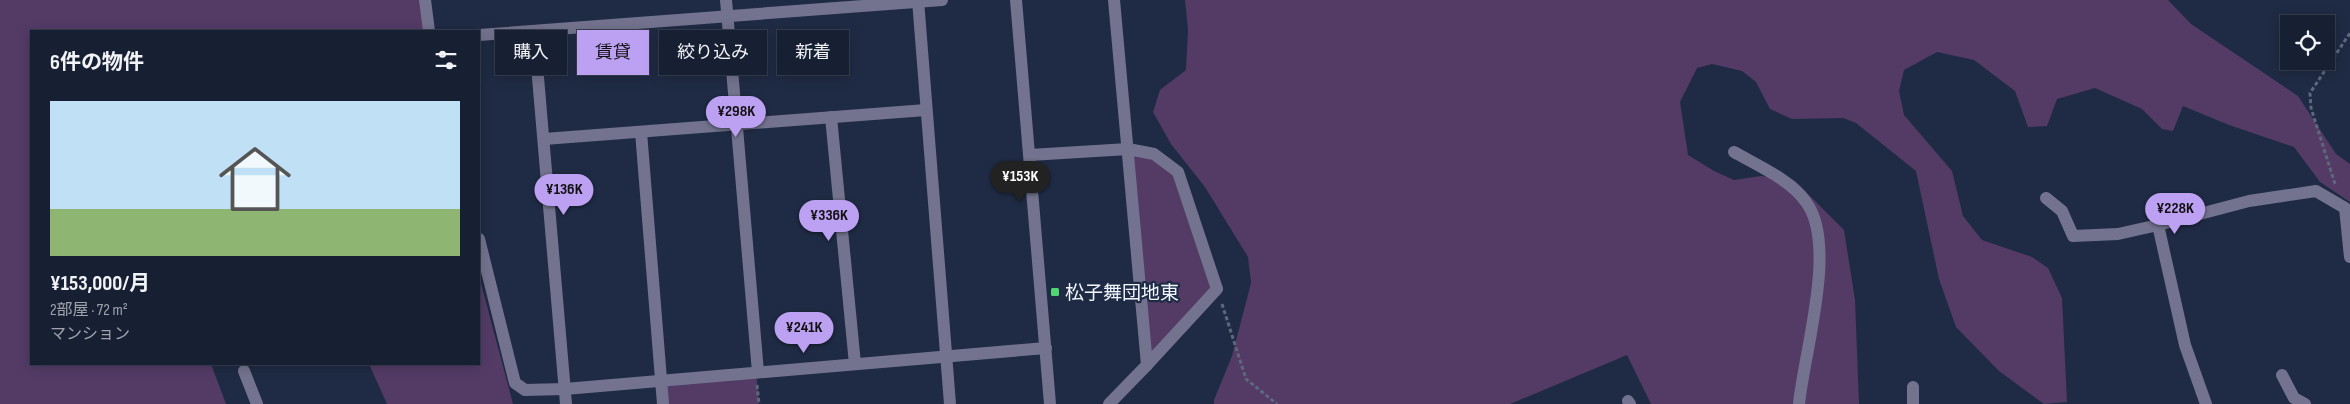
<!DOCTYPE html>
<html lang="ja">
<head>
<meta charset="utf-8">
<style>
  body { margin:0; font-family:"Sofia Sans Condensed","Noto Sans JP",sans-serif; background:#20283b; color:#f1f3f6; height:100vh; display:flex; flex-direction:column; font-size:19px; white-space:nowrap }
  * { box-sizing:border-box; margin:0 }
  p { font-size:16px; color:#9ea3ac }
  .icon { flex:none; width:28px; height:28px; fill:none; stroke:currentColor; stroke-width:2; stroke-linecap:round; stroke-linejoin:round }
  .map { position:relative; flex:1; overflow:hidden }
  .panel { position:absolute; left:30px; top:30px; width:450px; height:335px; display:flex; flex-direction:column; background:#172033; border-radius:0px; box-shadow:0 2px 12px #0003,0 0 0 1px #363e4e }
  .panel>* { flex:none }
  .guide { position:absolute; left:495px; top:30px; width:475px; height:45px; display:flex; gap:10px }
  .fabs { position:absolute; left:2280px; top:15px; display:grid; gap:10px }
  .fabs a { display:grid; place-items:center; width:55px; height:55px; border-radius:0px; background:#172033; box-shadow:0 2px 12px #0003,0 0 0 1px #363e4e; font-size:25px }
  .price { position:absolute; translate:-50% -42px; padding:0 11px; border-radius:18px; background:#bca0f2; color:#111; font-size:16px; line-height:32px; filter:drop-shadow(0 1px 2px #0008) }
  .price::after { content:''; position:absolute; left:50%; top:30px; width:15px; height:11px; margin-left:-8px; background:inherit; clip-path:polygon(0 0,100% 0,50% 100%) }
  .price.on { background:#222; color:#fff }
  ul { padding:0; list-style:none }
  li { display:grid; align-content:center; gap:10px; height:265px; padding:0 20px }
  li span { display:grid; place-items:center; height:155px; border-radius:0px; color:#555 }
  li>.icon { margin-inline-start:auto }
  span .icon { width:90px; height:90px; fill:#fffc; stroke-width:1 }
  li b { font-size:21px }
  h2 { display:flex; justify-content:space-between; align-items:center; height:60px; padding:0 20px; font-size:21px }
  .tag { padding:0 18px; border-radius:0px; background:#172033; box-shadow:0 2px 12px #0003,0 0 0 1px #363e4e; font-size:18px; line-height:45px }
  .tag.on { background:#bca0f2; color:#111 }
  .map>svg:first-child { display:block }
  .green { fill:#533b66 }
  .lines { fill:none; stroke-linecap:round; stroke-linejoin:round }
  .path { stroke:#5e687c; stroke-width:3; stroke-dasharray:4 2.5; stroke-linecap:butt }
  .minor { stroke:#73738f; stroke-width:12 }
  .poi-dot { fill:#51d674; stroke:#1f2b44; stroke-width:2 }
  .labels { text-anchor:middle; stroke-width:4.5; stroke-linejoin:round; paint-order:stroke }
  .poi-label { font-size:19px; fill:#eff5ff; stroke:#1f2b44; text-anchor:start }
</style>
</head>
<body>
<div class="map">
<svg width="2350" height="404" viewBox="0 0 2350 404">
  <rect width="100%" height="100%" fill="#1f2b44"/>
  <g class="green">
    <polygon points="0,0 425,0 429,31 31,31 31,364 211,364 226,404 0,404"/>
    <polygon points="1185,0 2168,0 2191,24 2298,96 2336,154 2350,164 2350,202 2320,182 2294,147 2229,125 2183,106 2173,131 2162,129 2142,109 2095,88 2057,99 2047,126 2028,127 2015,91 1974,60 1937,52 1904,70 1899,91 1904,115 1952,171 1963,216 1982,240 2032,257 2048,268 2062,298 2067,402 2044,404 1999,371 1956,327 1939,279 1916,171 1856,123 1843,118 1792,119 1770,109 1756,82 1742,71 1712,64 1697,68 1680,102 1688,155 1714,171 1734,180 1761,176 1795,181 1844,230 1855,300 1859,404 1651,404 1627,355 1510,404 1214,404 1214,400 1232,356 1251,283 1248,257 1205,187 1171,144 1153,112 1160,90 1186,70 1188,30"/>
    <polygon points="1128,149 1178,172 1217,289 1147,365"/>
    <polygon points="479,276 513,404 387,404 369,364 479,364"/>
    <polygon points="756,372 759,404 663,404 661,380"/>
  </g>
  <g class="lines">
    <g class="path">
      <polyline points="2335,184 2311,108 2310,93 2350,33"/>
      <polyline points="1222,304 1246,379 1277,404"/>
      <polyline points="757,385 759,404"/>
    </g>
    <g class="minor">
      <polyline points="425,0 429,31"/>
      <polyline points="726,0 758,372"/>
      <polyline points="918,0 950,404"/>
      <polyline points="1016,0 1050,404"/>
      <polyline points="534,31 566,404"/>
      <polyline points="479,35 942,0"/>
      <polyline points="831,117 855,364"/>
      <polyline points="641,132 663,404"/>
      <polyline points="544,139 926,110"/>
      <path d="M1734 152C1757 165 1791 180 1806 202 1838 245 1804 352 1799 404"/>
      <polyline points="1030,155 1128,149 1154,154 1178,172 1217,289 1147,365"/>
      <polyline points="2046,198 2062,211 2073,236 2118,234 2158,225"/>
      <polyline points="479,239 515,383 525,390 565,389 1046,348"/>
      <polyline points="244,371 257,404"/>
      <polyline points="2282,375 2294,398 2305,404"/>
      <polyline points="1913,387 1913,404"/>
      <polyline points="1628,401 1630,404"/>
      <polyline points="1109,404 1147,365 1114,0"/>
      <polyline points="2206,404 2185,345 2158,225 2249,201 2316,191 2345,208 2350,257"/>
    </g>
  </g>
  <rect class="poi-dot" x="1050" y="287" width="10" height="10" rx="2.5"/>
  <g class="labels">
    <g class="poi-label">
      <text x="1065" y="299">松子舞団地東</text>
    </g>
  </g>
</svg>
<div class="fabs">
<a><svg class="icon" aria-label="locate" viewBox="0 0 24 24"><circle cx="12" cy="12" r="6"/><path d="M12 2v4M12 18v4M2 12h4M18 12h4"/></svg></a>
</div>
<b class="price" style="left:736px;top:138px">¥298K</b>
<b class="price on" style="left:1020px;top:203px">¥153K</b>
<b class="price" style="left:564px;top:216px">¥136K</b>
<b class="price" style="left:2175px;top:235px">¥228K</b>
<b class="price" style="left:829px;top:242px">¥336K</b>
<b class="price" style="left:804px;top:354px">¥241K</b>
<div class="guide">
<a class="tag">購入</a>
<a class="tag on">賃貸</a>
<a class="tag">絞り込み</a>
<a class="tag">新着</a>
</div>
<section class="panel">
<h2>6件の物件<svg class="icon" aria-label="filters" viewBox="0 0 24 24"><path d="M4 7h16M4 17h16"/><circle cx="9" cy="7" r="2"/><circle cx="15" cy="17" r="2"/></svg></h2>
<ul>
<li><span style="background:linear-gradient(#bfe0f5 70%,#8fb573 0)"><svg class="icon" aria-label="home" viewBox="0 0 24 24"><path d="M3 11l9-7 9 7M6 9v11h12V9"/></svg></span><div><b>¥153,000/月</b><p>2部屋 · 72 m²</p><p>マンション</p></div></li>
</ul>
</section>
</div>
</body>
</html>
